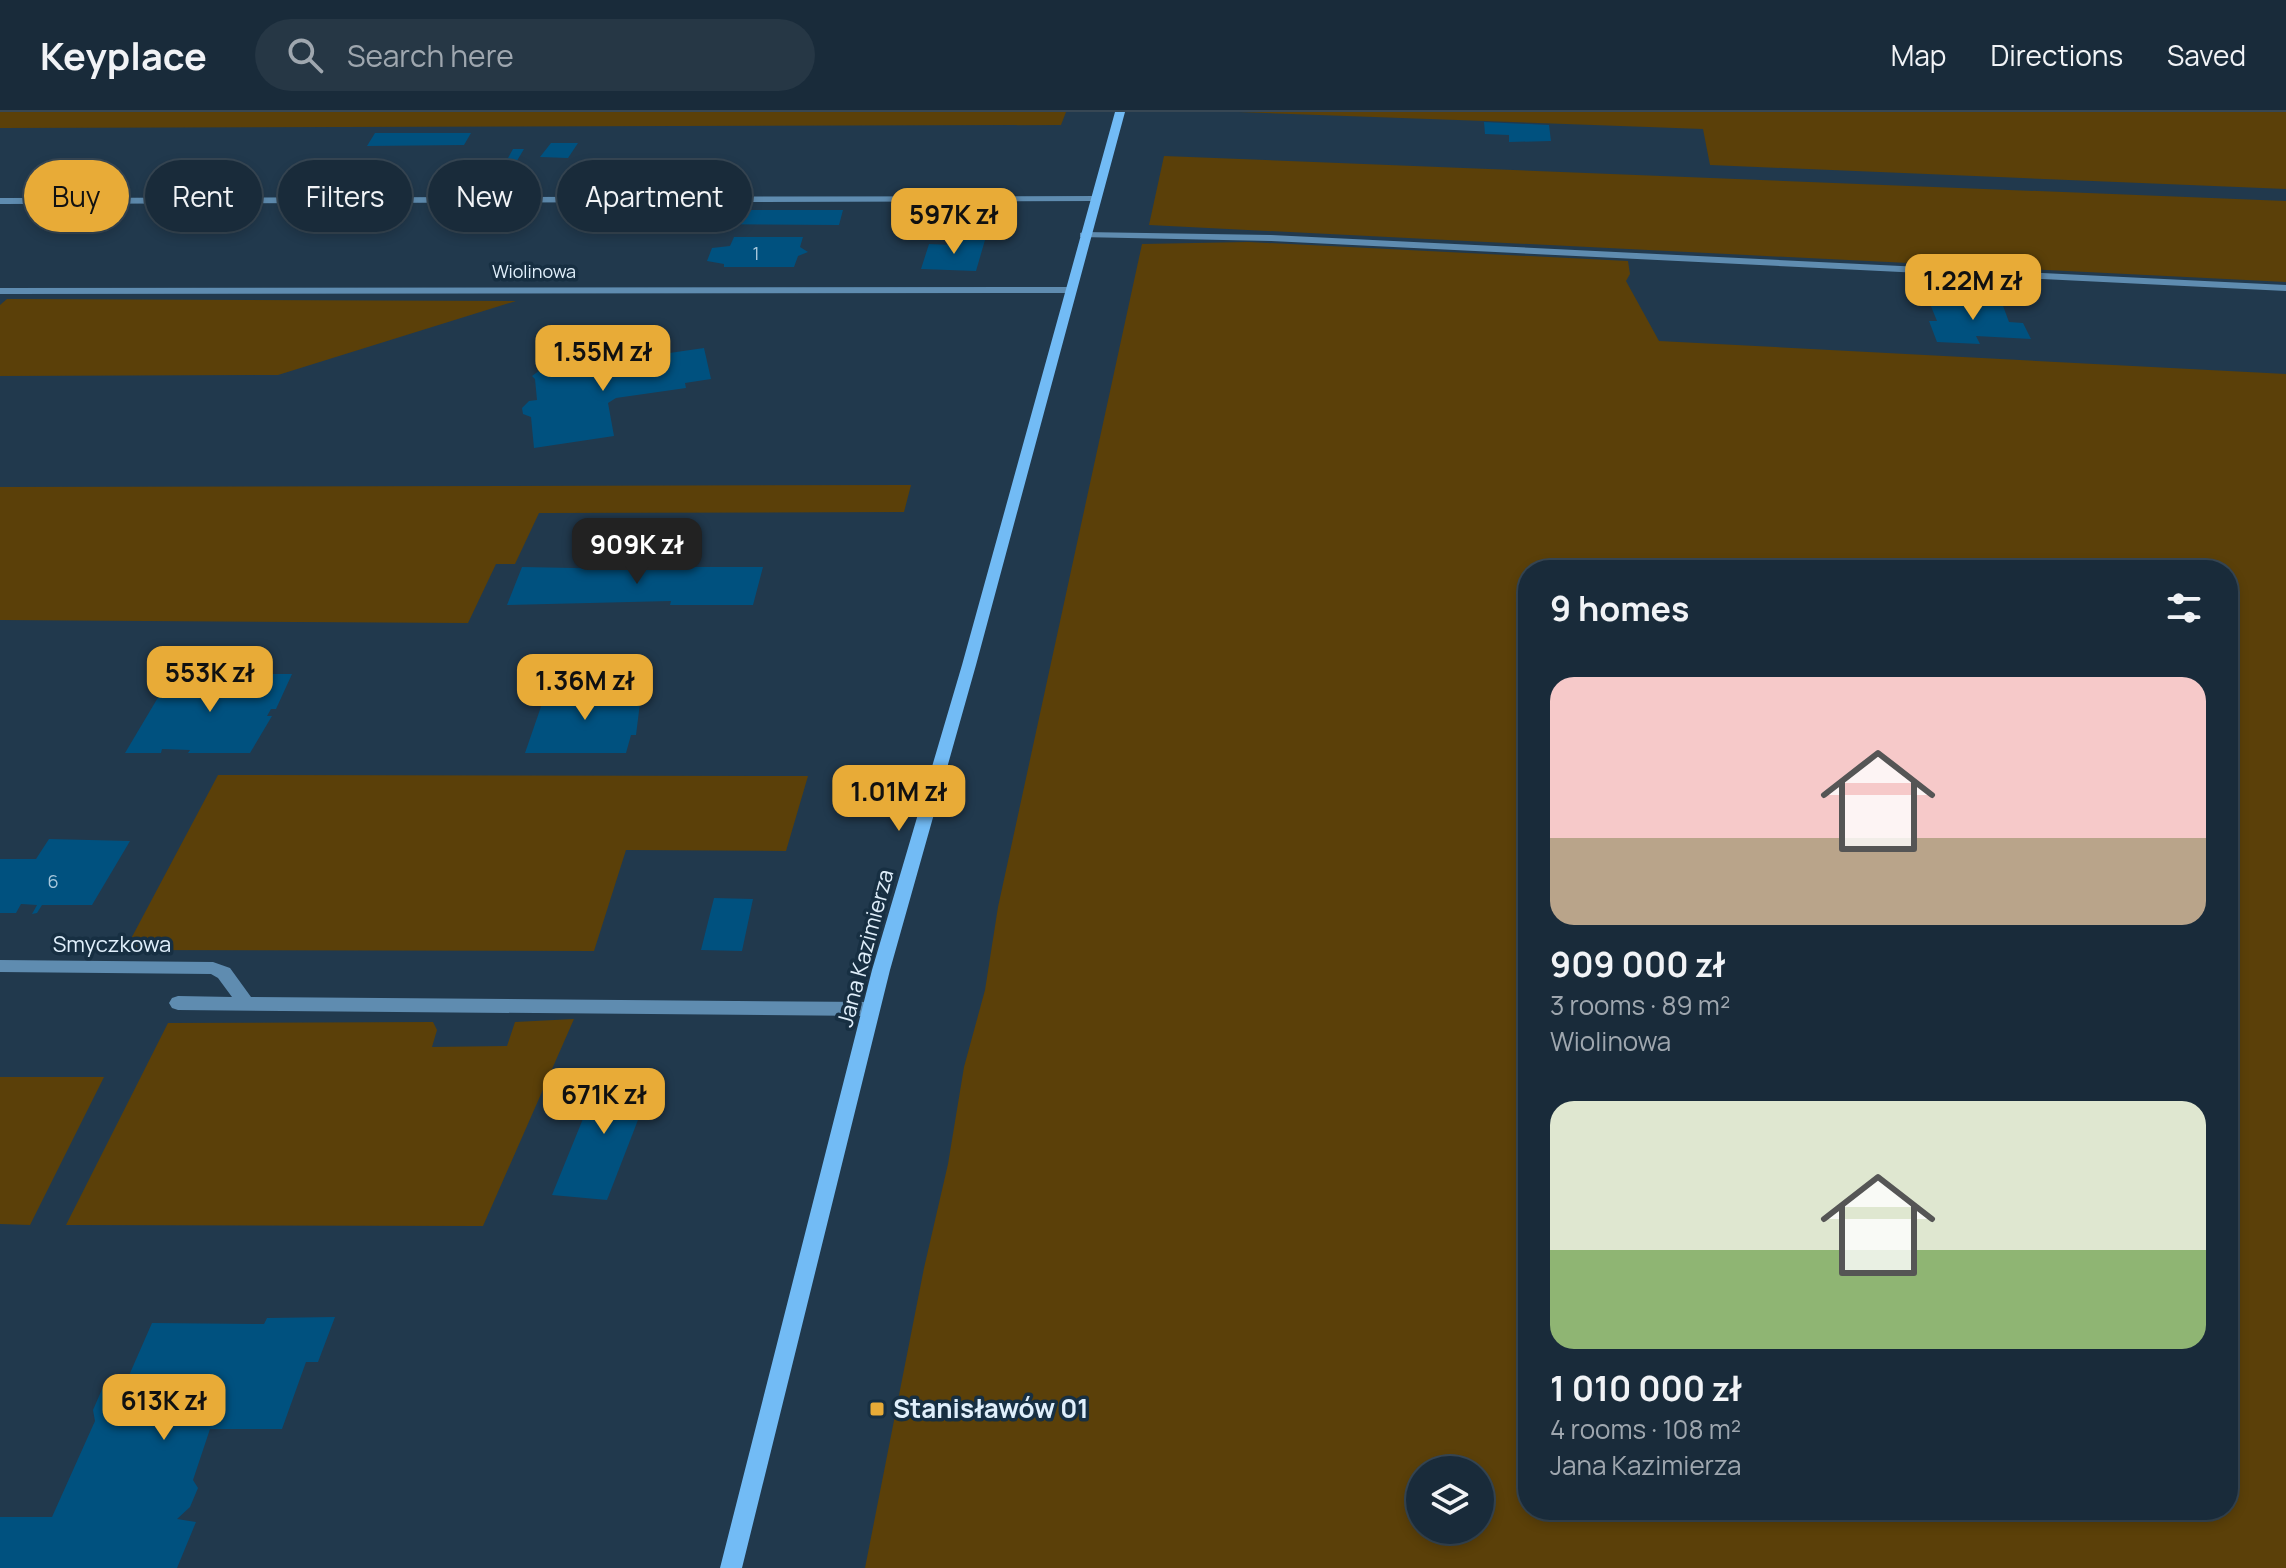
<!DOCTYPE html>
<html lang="en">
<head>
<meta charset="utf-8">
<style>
  body { margin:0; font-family:Manrope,sans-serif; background:#263745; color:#f1f3f6; height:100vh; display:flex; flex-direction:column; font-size:30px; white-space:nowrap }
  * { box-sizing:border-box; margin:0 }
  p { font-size:26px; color:#9fa7af }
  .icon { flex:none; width:44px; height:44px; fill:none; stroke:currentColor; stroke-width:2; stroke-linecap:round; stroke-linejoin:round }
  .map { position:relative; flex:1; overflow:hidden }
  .details { position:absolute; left:1518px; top:448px; width:720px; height:960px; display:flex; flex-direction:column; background:#192b3a; border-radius:32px; box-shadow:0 4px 12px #0003,0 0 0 2px #374754 }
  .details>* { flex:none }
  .top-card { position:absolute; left:24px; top:48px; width:760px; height:72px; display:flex; gap:16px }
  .tools { position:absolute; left:1406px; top:1344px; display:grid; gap:16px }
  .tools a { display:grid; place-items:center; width:88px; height:88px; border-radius:50%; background:#192b3a; box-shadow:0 4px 12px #0003,0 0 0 2px #374754; font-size:40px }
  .price { position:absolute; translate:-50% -68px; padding:0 18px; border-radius:16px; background:#e8ab37; color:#111; font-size:26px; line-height:52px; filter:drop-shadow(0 2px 4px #0008) }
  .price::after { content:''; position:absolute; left:50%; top:48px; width:24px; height:18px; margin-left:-12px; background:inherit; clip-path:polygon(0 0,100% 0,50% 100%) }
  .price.selected { background:#222; color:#fff }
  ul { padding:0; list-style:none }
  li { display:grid; align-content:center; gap:16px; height:424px; padding:0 32px }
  li span { display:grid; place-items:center; height:248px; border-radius:24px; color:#555 }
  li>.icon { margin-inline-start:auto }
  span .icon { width:144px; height:144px; fill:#fffc; stroke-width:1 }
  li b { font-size:34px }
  h2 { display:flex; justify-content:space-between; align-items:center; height:96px; padding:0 32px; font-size:34px }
  .tag { padding:0 28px; border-radius:36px; background:#192b3a; box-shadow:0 4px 12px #0003,0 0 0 2px #374754; font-size:28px; line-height:72px }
  .tag.selected { background:#e8ab37; color:#111 }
  header { display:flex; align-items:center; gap:48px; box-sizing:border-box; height:112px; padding:0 40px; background:#192b3a; border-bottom:2px solid #374754 }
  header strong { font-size:38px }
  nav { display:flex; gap:44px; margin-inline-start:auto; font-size:28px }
  .search { width:560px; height:72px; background:#263745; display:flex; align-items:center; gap:20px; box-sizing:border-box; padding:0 28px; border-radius:44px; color:#9fa7af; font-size:30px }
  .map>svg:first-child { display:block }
  .green { fill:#5b4009; fill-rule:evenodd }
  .building { fill:#00517f }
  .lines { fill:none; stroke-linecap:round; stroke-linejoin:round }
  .service { fill:#5f8cb0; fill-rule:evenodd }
  .minor { fill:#5f8cb0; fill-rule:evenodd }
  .secondary { fill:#72bbf5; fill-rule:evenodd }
  .poi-dot { fill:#e8ab37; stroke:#172f42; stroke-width:3 }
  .labels { text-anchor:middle; stroke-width:7; stroke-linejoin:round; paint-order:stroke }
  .number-label { font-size:18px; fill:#a8c8dc }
  .far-street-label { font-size:18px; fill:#e0effb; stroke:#172f42 }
  .street-label { font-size:22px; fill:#e0effb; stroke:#172f42 }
  .near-poi-label { font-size:26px; font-weight:bold; fill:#e0effb; stroke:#172f42; text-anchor:start }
</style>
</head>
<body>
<header>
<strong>Keyplace</strong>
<div class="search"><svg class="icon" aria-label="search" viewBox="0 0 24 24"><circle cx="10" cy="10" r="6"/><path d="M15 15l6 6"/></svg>Search here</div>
<nav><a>Map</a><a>Directions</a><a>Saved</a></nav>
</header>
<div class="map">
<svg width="2286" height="1456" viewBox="0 0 2286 1456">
  <rect width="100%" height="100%" fill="#21394d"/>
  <g class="green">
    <polygon points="0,0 1066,0 1061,13 0,16"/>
    <polygon points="1239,0 2286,0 2286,77 1710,53 1703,17"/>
    <polygon points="1164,44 2286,89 2286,170 1149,113"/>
    <path d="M1248 130 1628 149 1630 162 1626 169 1659 229 2286 262V1456H865L924 1156 948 1052 964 955 985 878 998 795 1142 132ZM1528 458H2228V1398H1528ZM1480 1358V1418H1420V1358Z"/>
    <polygon points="7,187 516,189 278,263 0,264 0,193"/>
    <polygon points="911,373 904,400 539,401 515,452 496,452 468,511 0,508 0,375"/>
    <polygon points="218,663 808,664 786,739 626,738 594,839 125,838"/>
    <polygon points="574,907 483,1114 66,1113 168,911 433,910 437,918 432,935 507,934 515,910"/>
    <polygon points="0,965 104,965 30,1113 0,1112"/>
  </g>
  <g class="building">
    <polygon points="1484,10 1549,13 1551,29 1509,30 1509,23 1485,22"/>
    <polygon points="375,21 471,21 464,33 367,34"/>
    <polygon points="551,31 578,31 568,46 540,45"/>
    <polygon points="513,37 524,37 506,67 475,67 489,46 508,46"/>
    <polygon points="701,98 843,98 839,113 695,112"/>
    <polygon points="734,125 803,125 800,135 808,140 798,144 794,155 724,155 724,152 707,149 712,136 730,134"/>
    <polygon points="956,127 985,128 976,159 921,157 929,132 953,133"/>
    <polygon points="1928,187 2002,191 2009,210 2023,211 2031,227 1976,224 1980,232 1937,230 1929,209 1937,209"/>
    <polygon points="704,236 711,267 685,271 686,276 616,286 608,291 614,324 534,336 531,305 523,302 522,296 529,289 537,288 535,267 532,264 540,258 595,252 613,245 621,248"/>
    <polygon points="522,455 681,458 682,455 763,455 753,493 670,493 671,489 507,493"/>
    <polygon points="172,562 231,565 233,562 292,562 276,597 271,597 267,604 272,604 250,641 188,641 190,638 162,637 161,641 125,641"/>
    <polygon points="558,577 624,577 627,587 640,591 636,623 631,623 626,641 525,641 545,583 555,583"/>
    <polygon points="49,727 130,729 92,793 42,793 37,801 32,802 37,793 21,792 16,801 0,801 0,747 36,747"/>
    <polygon points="714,786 753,787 742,839 701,838"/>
    <polygon points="602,960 655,964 607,1088 552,1083"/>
    <polygon points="335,1205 318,1250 306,1250 282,1317 210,1317 193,1368 198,1376 190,1395 177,1407 196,1410 177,1456 0,1456 0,1405 52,1405 95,1309 93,1298 103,1275 127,1268 152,1211 264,1212 267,1206"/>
  </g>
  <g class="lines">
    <g class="service">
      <polygon points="1084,120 1271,123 2286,173 2286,179 1271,129 1080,125 1080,121"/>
      <polygon points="0,848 213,850 230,856 251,885 870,890 876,892 879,897 876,902 870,904 178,898 172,896 169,891 172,886 178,884 232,885 218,866 211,862 0,860"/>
    </g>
    <g class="minor">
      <polygon points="1098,84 1098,88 1094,89 0,92 0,86"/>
      <polygon points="0,176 1069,175 1075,178 1069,181 0,182"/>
    </g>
    <polygon class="secondary" points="1115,0 1125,0 976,553 890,858 742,1456 720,1456 872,858 962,553"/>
  </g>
  <rect class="poi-dot" x="869" y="1289" width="16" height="16" rx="4"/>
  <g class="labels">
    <g class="number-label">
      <text x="756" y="148">1</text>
      <text x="53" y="776">6</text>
    </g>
    <g class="far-street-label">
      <text x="534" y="166">Wiolinowa</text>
    </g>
    <g class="street-label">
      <text x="112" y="840">Smyczkowa</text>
      <text transform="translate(865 836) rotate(-75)" y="8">Jana Kazimierza</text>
    </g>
    <g class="near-poi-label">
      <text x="893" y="1306">Stanisławów 01</text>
    </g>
  </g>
</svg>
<div class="tools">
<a><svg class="icon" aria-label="layers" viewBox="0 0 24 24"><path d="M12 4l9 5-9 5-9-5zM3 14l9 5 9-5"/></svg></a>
</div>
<b class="price" style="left:954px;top:144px">597K zł</b>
<b class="price" style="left:1973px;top:210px">1.22M zł</b>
<b class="price" style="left:603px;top:281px">1.55M zł</b>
<b class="price selected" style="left:637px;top:474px">909K zł</b>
<b class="price" style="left:210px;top:602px">553K zł</b>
<b class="price" style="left:585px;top:610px">1.36M zł</b>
<b class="price" style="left:899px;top:721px">1.01M zł</b>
<b class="price" style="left:604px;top:1024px">671K zł</b>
<b class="price" style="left:164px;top:1330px">613K zł</b>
<div class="top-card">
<a class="tag selected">Buy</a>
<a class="tag">Rent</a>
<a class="tag">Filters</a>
<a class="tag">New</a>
<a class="tag">Apartment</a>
</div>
<section class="details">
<h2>9 homes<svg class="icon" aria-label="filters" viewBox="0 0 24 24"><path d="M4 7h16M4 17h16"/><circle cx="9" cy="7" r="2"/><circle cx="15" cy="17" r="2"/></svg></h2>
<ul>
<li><span style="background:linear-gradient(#f6c9c9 65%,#b9a48a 0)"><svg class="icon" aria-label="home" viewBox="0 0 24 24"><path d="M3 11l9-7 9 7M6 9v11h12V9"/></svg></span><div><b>909 000 zł</b><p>3 rooms · 89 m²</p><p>Wiolinowa</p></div></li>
<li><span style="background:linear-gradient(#dfe7d0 60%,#8fb573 0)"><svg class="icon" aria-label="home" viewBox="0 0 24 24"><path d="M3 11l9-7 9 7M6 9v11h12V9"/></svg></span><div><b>1 010 000 zł</b><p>4 rooms · 108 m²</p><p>Jana Kazimierza</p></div></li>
</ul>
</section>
</div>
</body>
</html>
